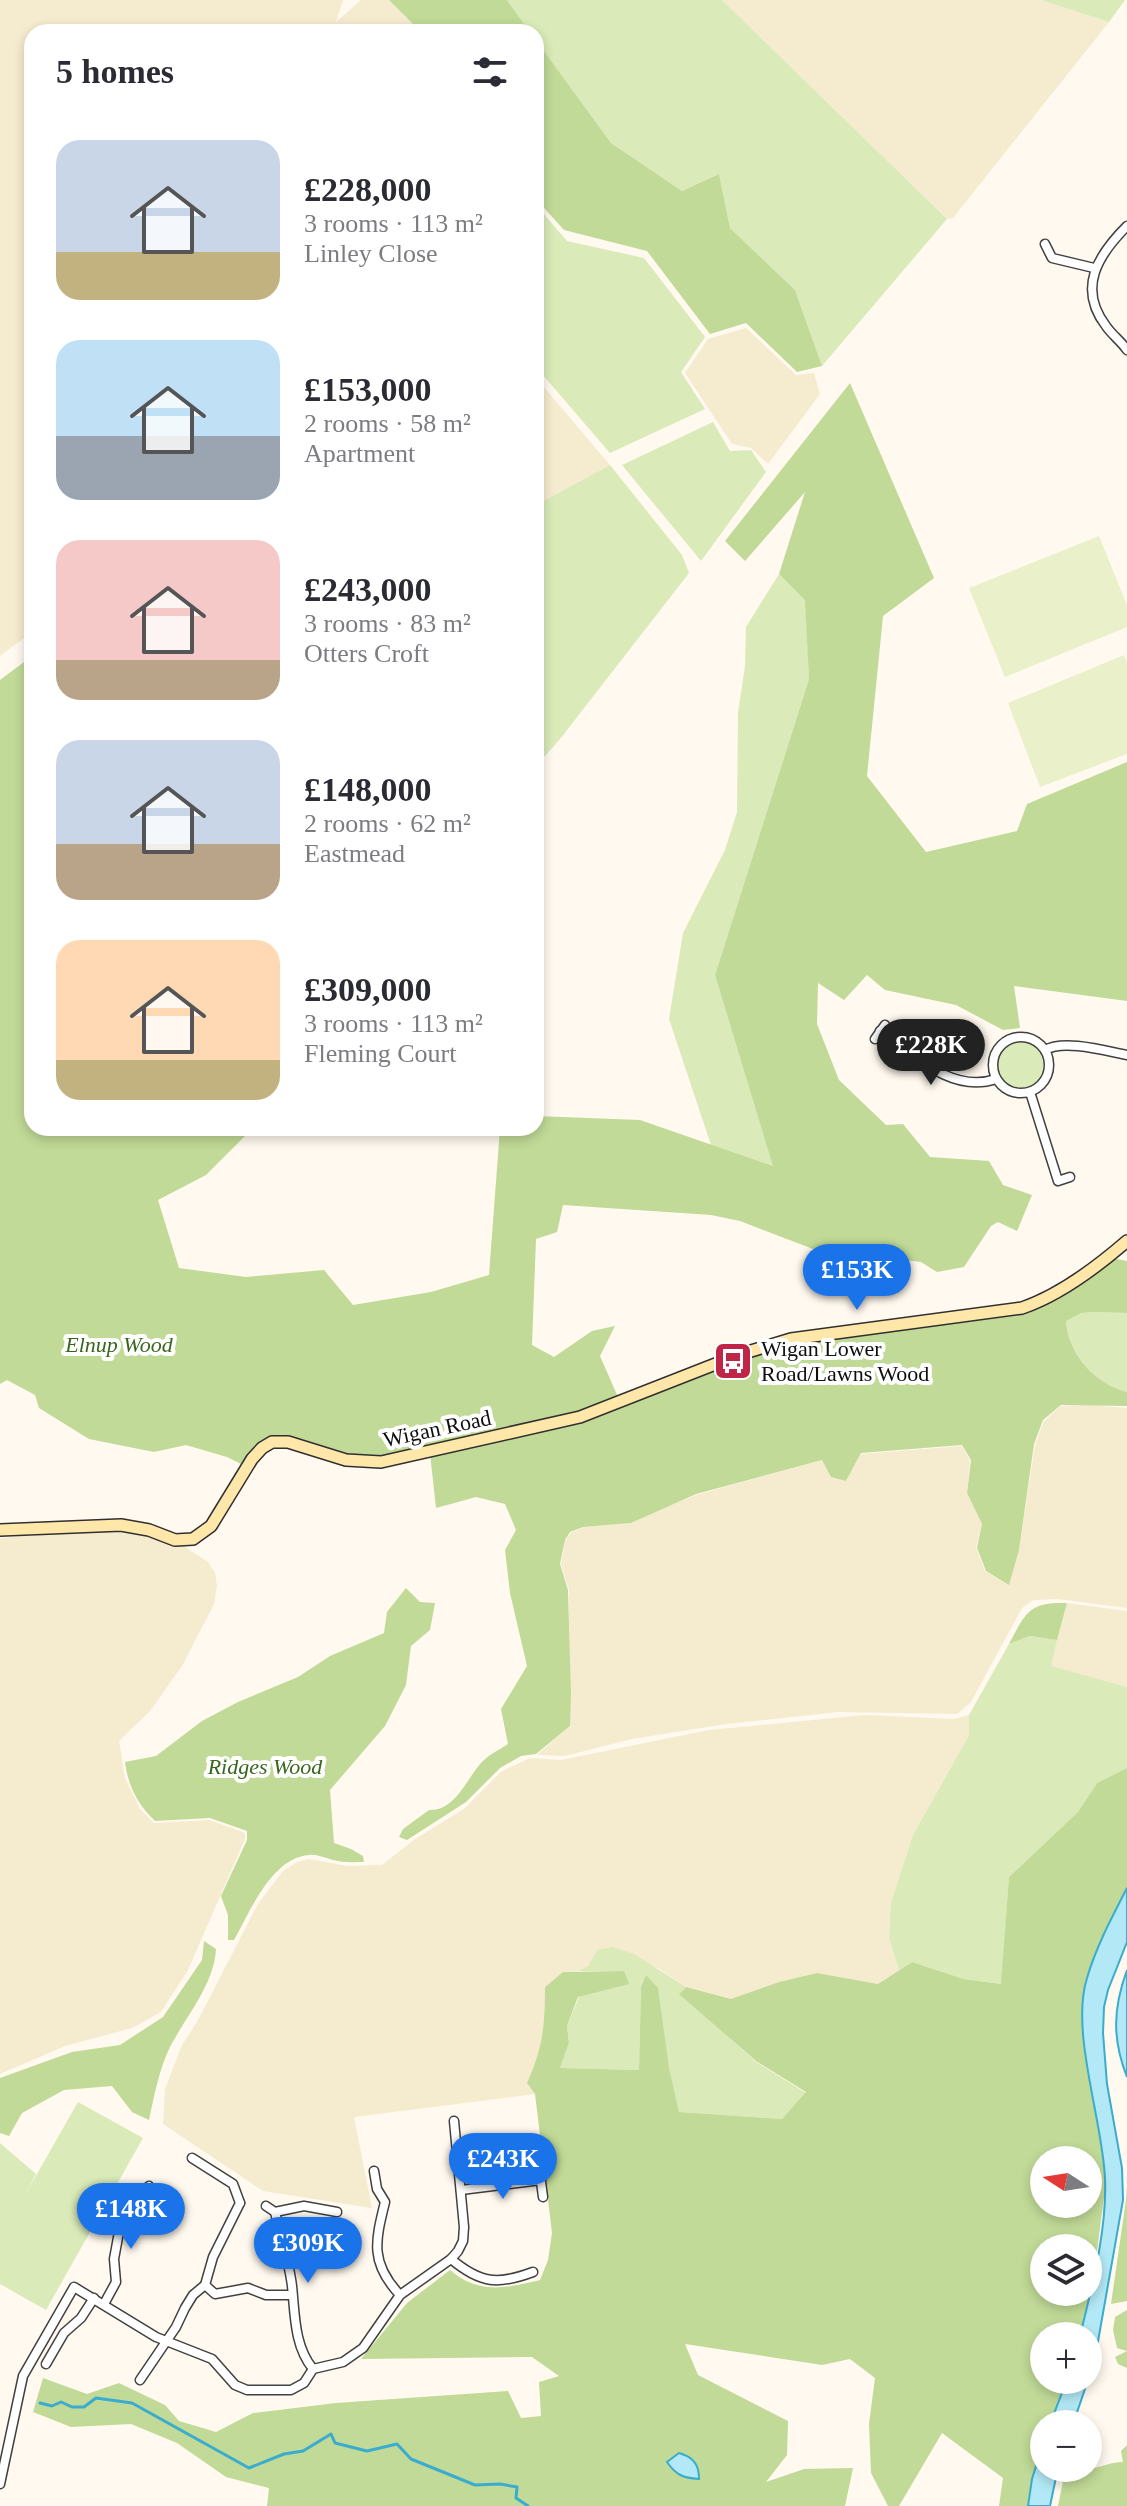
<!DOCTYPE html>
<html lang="en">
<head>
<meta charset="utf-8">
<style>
  body { margin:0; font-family:"Times New Roman",serif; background:#f7f7f7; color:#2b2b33; height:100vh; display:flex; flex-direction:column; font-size:30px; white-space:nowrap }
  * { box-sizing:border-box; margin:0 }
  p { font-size:26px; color:#7c7c81 }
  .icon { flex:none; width:44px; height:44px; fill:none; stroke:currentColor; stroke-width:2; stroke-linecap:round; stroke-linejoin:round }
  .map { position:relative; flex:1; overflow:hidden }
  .sheet { position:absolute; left:24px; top:24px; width:520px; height:1112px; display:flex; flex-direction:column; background:#fff; border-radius:24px; box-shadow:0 4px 12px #0003 }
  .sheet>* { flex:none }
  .needle { width:52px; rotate:282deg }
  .fabs { position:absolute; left:1030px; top:2146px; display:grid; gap:16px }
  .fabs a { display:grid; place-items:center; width:72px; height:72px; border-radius:50%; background:#fff; box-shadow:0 4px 12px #0003; font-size:40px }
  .price { position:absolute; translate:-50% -68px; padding:0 18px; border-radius:28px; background:#1a73e8; color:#fff; font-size:26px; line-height:52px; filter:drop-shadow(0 2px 4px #0008) }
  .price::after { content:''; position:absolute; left:50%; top:48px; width:24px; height:18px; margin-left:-12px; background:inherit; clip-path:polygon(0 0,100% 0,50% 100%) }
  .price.selected { background:#222; color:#fff }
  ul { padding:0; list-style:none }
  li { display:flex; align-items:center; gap:24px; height:200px; padding:0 32px }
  li span { display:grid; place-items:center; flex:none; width:224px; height:160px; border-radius:24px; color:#555 }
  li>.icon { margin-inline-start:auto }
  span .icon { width:96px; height:96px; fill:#fffc; stroke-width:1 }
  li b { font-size:34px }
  h2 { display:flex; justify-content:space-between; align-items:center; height:96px; padding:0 32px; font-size:34px }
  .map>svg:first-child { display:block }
  .farmland { fill:#f5ebcf }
  .green { fill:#daeab8 }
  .forest { fill:#c1da97; fill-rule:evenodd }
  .pitch { fill:#eaf1ca }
  .water { fill:#b3e9f6; stroke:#3aacce; stroke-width:2 }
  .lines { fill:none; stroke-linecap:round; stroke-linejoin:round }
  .stream { stroke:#3aacce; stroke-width:3 }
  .street-casing { stroke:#414141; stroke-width:11 }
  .secondary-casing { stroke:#303030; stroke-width:14 }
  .street { stroke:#fff; stroke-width:8 }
  .secondary { stroke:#ffe7aa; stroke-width:11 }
  .labels { text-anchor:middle; stroke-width:8; stroke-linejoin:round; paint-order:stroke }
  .park-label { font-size:22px; font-style:italic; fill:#39661d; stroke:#fff }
  .poi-label { font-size:22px; fill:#0e0e0e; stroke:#fff; text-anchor:start }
  .street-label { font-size:22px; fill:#0e0e0e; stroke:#fff }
</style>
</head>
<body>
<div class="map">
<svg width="1127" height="2506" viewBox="0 0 1127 2506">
  <rect width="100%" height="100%" fill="#fff9ef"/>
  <g class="farmland">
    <polygon points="0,0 343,0 336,22 361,0 389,0 421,32 32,32 32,222 28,224 32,228 32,632 0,656"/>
    <polygon points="722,0 1041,0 1109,22 953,218 947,219"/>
    <polygon points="746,328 796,375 814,373 820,394 768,464 751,448 732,444 685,373 708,339"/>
    <polygon points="536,378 610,465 536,505"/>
    <polygon points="1089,1405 1127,1408 1127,1608 1058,1599 1033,1600 1022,1608 971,1702 957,1714 838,1712 726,1724 632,1739 565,1756 537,1755 570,1726 569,1590 561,1565 565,1541 571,1533 583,1527 632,1523 653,1512 696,1495 822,1460 831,1477 846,1481 861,1454 962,1446 970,1460 967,1493 982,1524 976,1548 985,1571 1009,1585 1019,1550 1035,1445 1044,1421 1061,1406"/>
    <polygon points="97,1531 137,1533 185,1547 208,1562 215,1573 217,1586 214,1604 182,1666 150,1711 119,1741 125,1778 140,1809 154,1823 210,1820 245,1833 245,1839 188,1970 161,2012 132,2028 65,2046 0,2074 0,1538"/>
    <polygon points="1067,1603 1127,1611 1127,1687 1050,1666"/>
    <polygon points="865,1715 954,1719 969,1715 969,1735 913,1835 891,1902 889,1938 899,1970 878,1984 817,1973 779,1982 731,1999 686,1987 658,1968 597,1950 588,1966 578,1971 563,1972 545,1987 545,2014 540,2054 527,2083 535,2094 354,2117 372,2208 263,2191 163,2124 165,2089 181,2047 198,2020 258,1904 283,1871 297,1862 309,1859 347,1866 382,1865 415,1839 464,1809 502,1771 530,1758 561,1760 709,1730"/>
  </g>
  <g class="green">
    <polygon points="507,0 722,0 947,219 822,366 795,290 730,228 719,174 682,191 611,143 536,40 536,32 530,32"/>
    <polygon points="1041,0 1125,0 1109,22"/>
    <polygon points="536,205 567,241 644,258 705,337 681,372 705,409 610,453 536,367"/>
    <polygon points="713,422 730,451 751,450 766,472 701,561 622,465"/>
    <polygon points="610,465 682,555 689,573 560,739 545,756 536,758 536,505"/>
    <polygon points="779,574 806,600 809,679 715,975 774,1167 711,1145 669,1019 683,933 725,850 737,812 738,713 745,666 746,627"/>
    <circle cx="1019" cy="1065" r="24"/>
    <path d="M1093 1312 1127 1313V1392C1094 1384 1069 1354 1066 1320L1081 1313Z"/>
    <polygon points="1030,1636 1057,1640 1051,1666 1127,1687 1127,1768 1097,1783 1078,1812 1009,1877 1002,1984 964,1979 912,1962 899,1970 889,1938 891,1902 913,1835 969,1735 969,1715 1009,1644"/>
    <polygon points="612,1947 634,1954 686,1987 680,1993 755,2061 806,2093 782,2119 679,2112 646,1976 641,1987 639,2070 560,2068 569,2043 567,2026 579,1997 624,1971 578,1971 588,1966 597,1950"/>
    <polygon points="78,2102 143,2138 46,2310 0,2284 0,2143 36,2174 25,2195"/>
  </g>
  <g class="forest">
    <polygon points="389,0 507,0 530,32 421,32"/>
    <polygon points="536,40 611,143 682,191 719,174 730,228 795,290 822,366 797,372 746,323 710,334 647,251 564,230 536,199"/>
    <path d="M850 383 934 578 883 616 867 776 926 852 1017 831 1027 804 1127 762V1001L1014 986 1020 1028 1003 1030 956 1005 885 990 867 975 844 1000 818 983 817 1024 839 1080 886 1125 903 1124 930 1157 989 1161 1003 1185 1032 1195 1017 1231 998 1222 991 1226 964 1267 937 1272 921 1262 813 1249 740 1221 711 1215 563 1205 557 1232 536 1239 532 1345 554 1357 592 1331 615 1326 600 1356 621 1404 768 1348 1035 1307 1112 1258 1127 1261V1313L1093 1312 1081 1313 1066 1321C1069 1355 1095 1384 1127 1392V1406L1061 1405 1043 1420 1034 1444 1019 1550 1009 1585 986 1571 977 1548 982 1524 967 1493 971 1460 962 1445 861 1453 846 1481 831 1477 822 1460 696 1494 631 1523 583 1527 570 1532 565 1540 560 1564 568 1590 571 1694 570 1726 536 1754 521 1756 500 1768 466 1802 407 1840 399 1837 403 1829 429 1810C455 1811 466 1780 481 1763 488 1755 499 1750 508 1744L501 1709 527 1666 510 1593 505 1550 516 1530 505 1504 476 1497 436 1508 429 1444C405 1451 381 1460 356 1459 307 1456 280 1403 241 1464L227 1457 186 1445 154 1452 89 1439 39 1408 35 1395 7 1380 0 1384V680L32 656V1128H253L206 1175 158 1200 179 1268 246 1277 324 1270 353 1305 431 1292 489 1275 500 1128H536V1116L640 1120 773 1166 715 975 809 679 805 600 779 574 805 492 745 561 725 541Z"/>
    <path d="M406 1588 420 1602 435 1603 430 1630 411 1646 406 1685 385 1726 330 1790 334 1843 351 1849 363 1856 364 1862C354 1862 344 1863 333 1860 325 1858 317 1854 309 1855 271 1858 250 1912 234 1940H228V1915L221 1896 247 1840V1831L210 1818 155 1821C137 1804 128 1785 125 1762L156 1756 202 1721 238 1702 298 1677 330 1656 384 1633 387 1612Z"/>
    <path d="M1067 1603 1057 1640 1030 1636 1009 1644C1026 1612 1029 1602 1067 1603Z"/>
    <path d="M1127 1768V1888L1086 1979 1084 2001V2030L1106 2182 1093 2282 1080 2336H1044V2380H1067L1050 2424H1044C1044 2452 1029 2478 1028 2506H999L1003 2478 942 2433 899 2506H888L871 2473 869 2424 875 2378 850 2359 822 2365 685 2344 698 2375 788 2421 787 2455 766 2482 804 2469 853 2468 845 2506H267L269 2488 226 2477 177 2443 131 2424 71 2427 33 2412 43 2378 87 2394 119 2383 165 2405 179 2421 216 2432 253 2413 336 2403 508 2391 521 2418 541 2416 539 2382 559 2376 532 2357 361 2359 407 2303 450 2270C479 2295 506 2288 540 2280L548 2260 552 2233 535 2094 527 2083C543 2048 545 2025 545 1987L563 1972 624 1971 629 1984 578 1997 567 2026 569 2043 560 2068 639 2070 641 1987 646 1975 658 1988 669 2068 679 2112 782 2119 806 2092 756 2061 679 1994 686 1987 731 1999 779 1982 817 1973 878 1984 912 1962 964 1979 1001 1984 1009 1877 1078 1812 1097 1783ZM1044 2160H1088V2204H1044ZM1044 2248H1088V2292H1044Z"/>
    <path d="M204 1941 216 1949C214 1985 186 2016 170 2047 159 2069 154 2097 149 2120L132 2112 112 2086 64 2090 22 2113 9 2136 0 2133V2078L72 2052 120 2045 163 2017 202 1960Z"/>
    <polygon points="1127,2186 1127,2301 1111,2304 1126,2200"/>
    <polygon points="1127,2310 1127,2368 1118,2364 1115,2357 1127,2351 1117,2348 1113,2330 1115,2317"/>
    <path d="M1127 2445V2506H1058L1065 2471C1075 2467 1085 2470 1094 2468 1104 2466 1112 2462 1123 2462L1121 2451Z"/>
  </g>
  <g class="pitch">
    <polygon points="1099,536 1127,605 1127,627 1005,677 969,588"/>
    <polygon points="1124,655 1127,662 1127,754 1040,787 1008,703"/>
  </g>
  <g class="water">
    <path d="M1127 1888V1942L1108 1990 1104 2007 1103 2033 1107 2084 1122 2168 1123 2200 1097 2347 1088 2379V2336H1080C1092 2286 1107 2231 1105 2179 1103 2121 1070 2032 1087 1978 1096 1947 1112 1917 1127 1888Z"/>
    <path d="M1127 1970V2077C1112 2039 1113 2008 1127 1970Z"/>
    <polygon points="1067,2380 1088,2380 1073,2424 1050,2424"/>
    <polygon points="1044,2441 1044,2468 1058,2468 1050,2506 1028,2506 1032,2479"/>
    <path d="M679 2453C693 2457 699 2464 699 2479 683 2478 676 2475 667 2462Z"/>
  </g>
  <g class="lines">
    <polyline class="stream" points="40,2403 52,2406 61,2402 72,2407 84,2407 96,2398 132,2403 249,2468 284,2454 303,2451 331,2434 335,2443 367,2451 397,2444 411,2459 475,2485 500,2484 517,2487 516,2498 528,2506"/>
    <defs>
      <g id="street">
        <path d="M1127 226C1098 255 1077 288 1106 326 1112 335 1121 341 1127 350"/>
        <polyline points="1045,244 1052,258 1094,268"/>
        <path d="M880 1031C914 1055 952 1094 996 1079"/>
        <circle cx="1021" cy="1065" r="28"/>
        <polyline points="875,1039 885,1025"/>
        <path d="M1045 1050C1064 1039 1106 1051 1127 1055"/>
        <polyline points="1030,1092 1058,1181 1070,1177"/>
        <polyline points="192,2158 233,2184 240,2203"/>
        <polyline points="539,2167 543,2197"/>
        <path d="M374 2171 377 2189 385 2202C375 2242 370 2263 400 2295"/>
        <polyline points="461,2190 541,2180"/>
        <polyline points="266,2206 275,2212 304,2206 337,2212"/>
        <path d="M275 2212C281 2237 289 2261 292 2286 295 2314 294 2346 313 2369"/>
        <path d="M451 2259C481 2284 498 2285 533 2272"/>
        <polyline points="205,2285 215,2294 248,2288 266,2295 292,2295"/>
        <polyline points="104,2304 116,2282 114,2259 119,2232 138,2198 149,2186"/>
        <polyline points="46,2364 64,2333 81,2318 94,2298"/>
        <polyline points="140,2380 176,2327 185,2308 193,2295 205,2285 213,2257 240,2203"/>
        <polyline points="0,2484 23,2376 74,2287 156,2337 212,2359 235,2385 247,2390 291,2390 304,2383 313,2369 343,2362 363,2348 400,2295 451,2259 458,2251 463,2241 464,2227 454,2121"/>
      </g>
      <path id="secondary" d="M0 1530 121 1525 149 1530 175 1540 193 1539 211 1526 252 1459 262 1448 272 1442H288L346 1460 381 1462 580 1417 741 1354 791 1339 1022 1308C1060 1295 1097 1267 1127 1241"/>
    </defs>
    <use href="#street" class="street-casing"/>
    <use href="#secondary" class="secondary-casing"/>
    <use href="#street" class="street"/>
    <use href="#secondary" class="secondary"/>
  </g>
  <defs>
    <symbol id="bus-square" viewBox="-11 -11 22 22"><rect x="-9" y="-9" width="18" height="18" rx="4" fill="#bf2546" stroke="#fff"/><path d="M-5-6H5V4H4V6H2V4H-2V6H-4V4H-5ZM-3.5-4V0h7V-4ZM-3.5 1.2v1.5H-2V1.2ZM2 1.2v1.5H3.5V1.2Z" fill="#fff"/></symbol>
  </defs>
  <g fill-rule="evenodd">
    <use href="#bus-square" x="711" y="1339" width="44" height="44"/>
  </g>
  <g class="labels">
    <g class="park-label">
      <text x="119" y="1352">Elnup Wood</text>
      <text x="265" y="1774">Ridges Wood</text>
    </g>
    <g class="poi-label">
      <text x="761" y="1356">Wigan Lower<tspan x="761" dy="25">Road/Lawns Wood</tspan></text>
    </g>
    <g class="street-label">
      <text transform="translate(437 1428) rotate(-12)" y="8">Wigan Road</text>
    </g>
  </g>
</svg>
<div class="fabs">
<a><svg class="needle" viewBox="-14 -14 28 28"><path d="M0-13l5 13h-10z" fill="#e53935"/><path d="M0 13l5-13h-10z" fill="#7c7c81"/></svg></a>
<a><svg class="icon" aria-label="layers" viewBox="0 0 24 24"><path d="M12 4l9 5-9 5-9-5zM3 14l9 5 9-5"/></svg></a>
<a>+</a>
<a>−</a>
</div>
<b class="price selected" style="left:931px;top:1087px">£228K</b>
<b class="price" style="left:857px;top:1312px">£153K</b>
<b class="price" style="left:503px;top:2201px">£243K</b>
<b class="price" style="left:131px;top:2251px">£148K</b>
<b class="price" style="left:308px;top:2285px">£309K</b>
<section class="sheet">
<h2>5 homes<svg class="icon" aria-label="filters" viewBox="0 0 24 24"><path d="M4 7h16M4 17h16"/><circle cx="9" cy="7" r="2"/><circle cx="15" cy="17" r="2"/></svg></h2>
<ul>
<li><span style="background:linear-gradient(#c9d6e8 70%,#c2b280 0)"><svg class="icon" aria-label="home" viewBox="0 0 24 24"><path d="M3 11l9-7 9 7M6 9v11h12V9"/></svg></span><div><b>£228,000</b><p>3 rooms · 113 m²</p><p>Linley Close</p></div></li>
<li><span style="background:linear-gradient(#bfe0f5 60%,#9aa5b1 0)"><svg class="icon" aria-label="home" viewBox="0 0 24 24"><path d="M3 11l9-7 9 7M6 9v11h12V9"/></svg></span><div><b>£153,000</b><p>2 rooms · 58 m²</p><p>Apartment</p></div></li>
<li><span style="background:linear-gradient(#f6c9c9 75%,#b9a48a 0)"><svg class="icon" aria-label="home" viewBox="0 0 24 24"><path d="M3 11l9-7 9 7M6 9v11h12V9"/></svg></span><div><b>£243,000</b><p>3 rooms · 83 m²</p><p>Otters Croft</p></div></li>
<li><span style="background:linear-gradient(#c9d6e8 65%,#b9a48a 0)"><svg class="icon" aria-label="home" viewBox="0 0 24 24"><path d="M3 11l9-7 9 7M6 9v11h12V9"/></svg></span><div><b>£148,000</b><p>2 rooms · 62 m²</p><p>Eastmead</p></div></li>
<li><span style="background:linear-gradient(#ffd9b3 75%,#c2b280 0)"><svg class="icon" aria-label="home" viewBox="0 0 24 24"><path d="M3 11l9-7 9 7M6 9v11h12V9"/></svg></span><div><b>£309,000</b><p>3 rooms · 113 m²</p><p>Fleming Court</p></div></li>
</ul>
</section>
</div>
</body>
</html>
